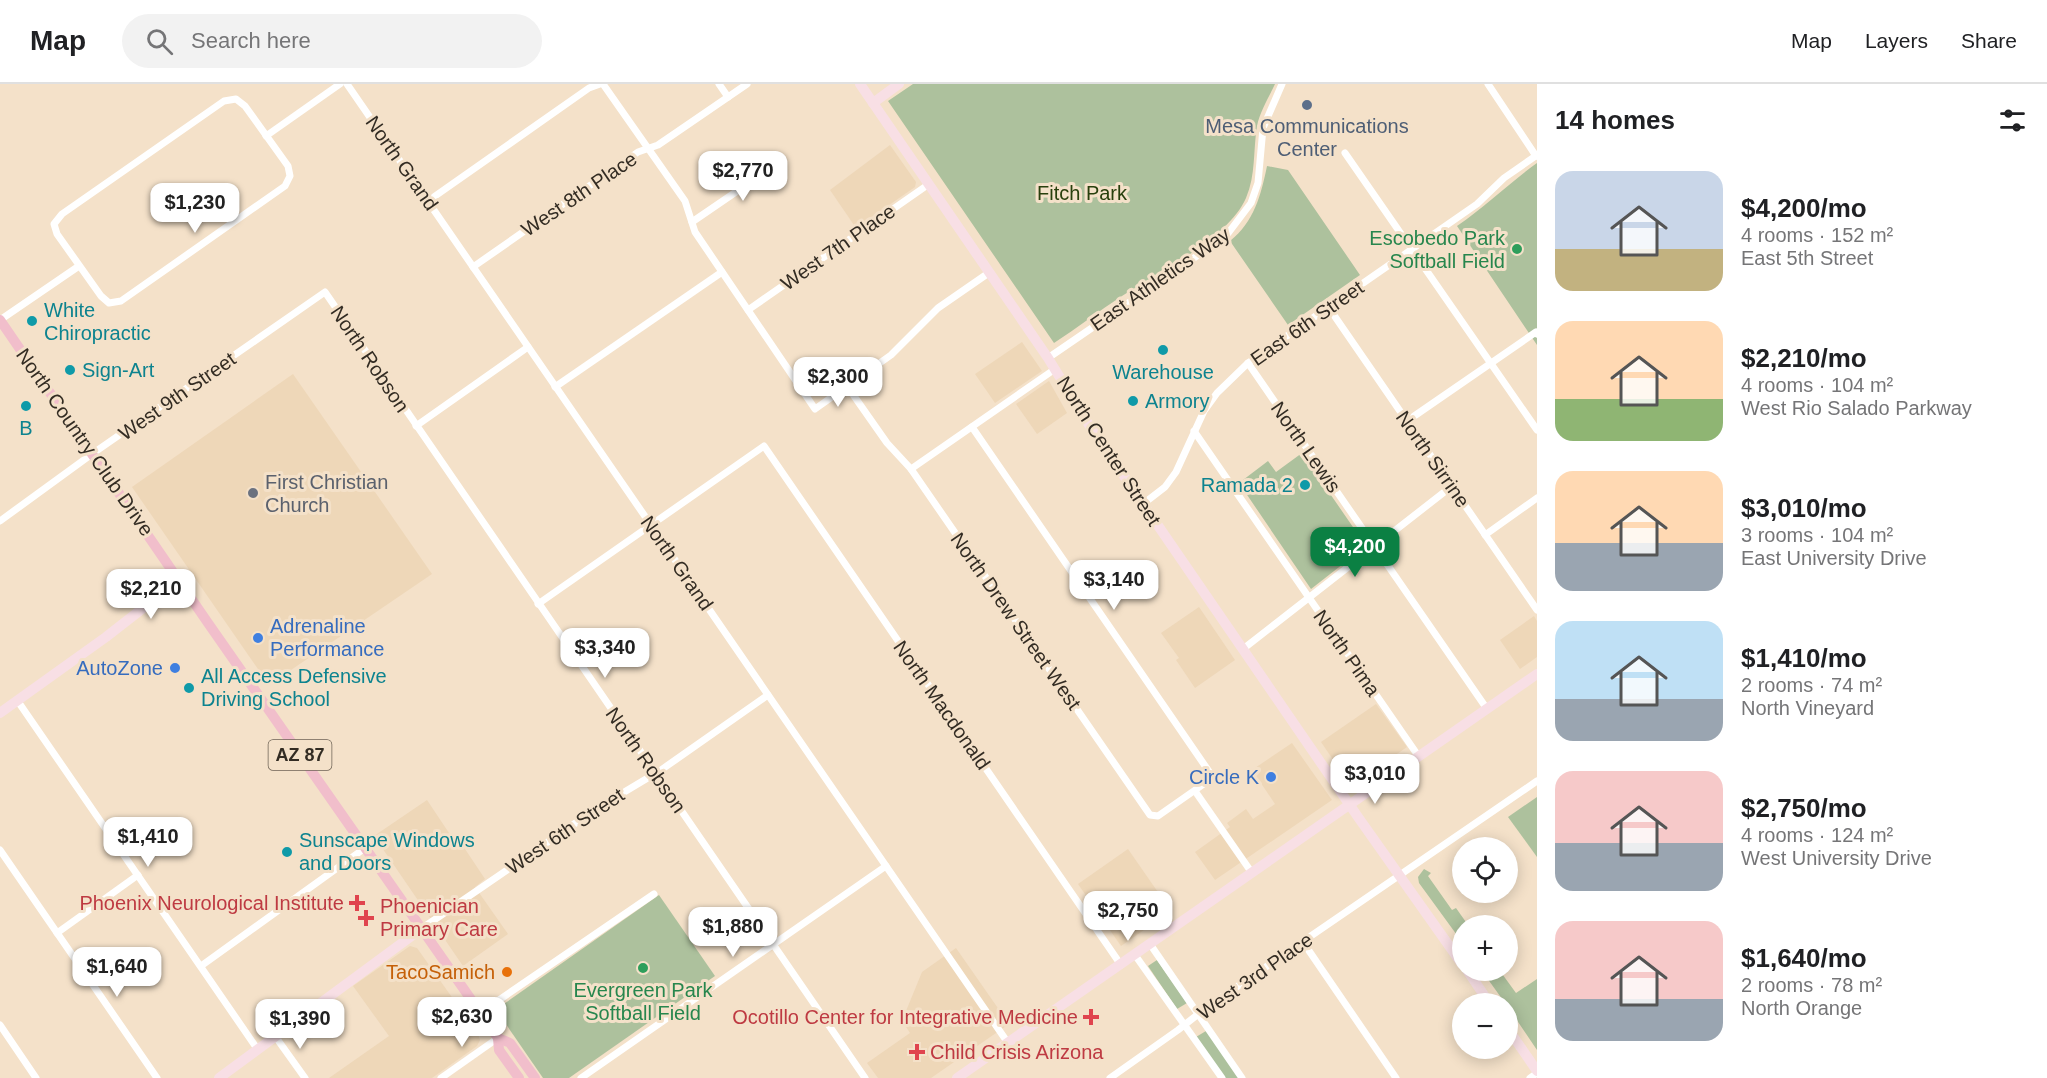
<!DOCTYPE html>
<html lang="en">
<head>
<meta charset="utf-8">
<style>
  body { margin:0; font-family:Arial,sans-serif; background:#f2f2f2; color:#202124; height:100vh; display:flex; flex-direction:column; font-size:22px; white-space:nowrap }
  * { box-sizing:border-box; margin:0 }
  p { font-size:20px; color:#757577 }
  .icon { flex:none; width:33px; height:33px; fill:none; stroke:currentColor; stroke-width:2; stroke-linecap:round; stroke-linejoin:round }
  .map { position:relative; flex:1; overflow:hidden }
  .drawer { display:flex; flex-direction:column; background:#fff; width:510px }
  .drawer>* { flex:none }
  .tools { position:absolute; left:1452px; top:753px; display:grid; gap:12px }
  .tools a { display:grid; place-items:center; width:66px; height:66px; border-radius:50%; background:#fff; box-shadow:0 3px 15px #0003; font-size:30px }
  .price { position:absolute; translate:-50% -51px; padding:0 14px; border-radius:12px; background:#fff; color:#222; font-size:20px; line-height:39px; filter:drop-shadow(0 2px 3px #0008) }
  .price::after { content:''; position:absolute; left:50%; top:36px; width:18px; height:14px; margin-left:-9px; background:inherit; clip-path:polygon(0 0,100% 0,50% 100%) }
  .price.current { background:#0b8043; color:#fff }
  ul { padding:0; list-style:none }
  li { display:flex; align-items:center; gap:18px; height:150px; padding:0 18px }
  li span { display:grid; place-items:center; flex:none; width:168px; height:120px; border-radius:18px; color:#555 }
  li>.icon { margin-inline-start:auto }
  span .icon { width:72px; height:72px; fill:#fffc; stroke-width:1 }
  li b { font-size:26px }
  h2 { display:flex; justify-content:space-between; align-items:center; height:72px; padding:0 18px; font-size:26px }
  header { display:flex; align-items:center; gap:36px; box-sizing:border-box; height:84px; padding:0 30px; background:#fff; border-bottom:2px solid #e0e0e0 }
  header strong { font-size:28px }
  nav { display:flex; gap:33px; margin-inline-start:auto; font-size:21px }
  .search { width:420px; height:54px; background:#f2f2f2; display:flex; align-items:center; gap:15px; box-sizing:border-box; padding:0 21px; border-radius:33px; color:#757577; font-size:22px }
  main { display:flex; flex:1; min-height:0 }
  .map>svg:first-child { display:block }
  .built { fill:#eed7b8 }
  .green { fill:#adc19d }
  .lines { fill:none; stroke-linecap:round; stroke-linejoin:round }
  .street { stroke:#fff; stroke-width:7 }
  .secondary { stroke:#f8dfe5; stroke-width:10 }
  .primary { stroke:#f1becb; stroke-width:10 }
  .service-dot { fill:#5c6f8a; stroke:#f4e1c9; stroke-width:2 }
  .leisure-dot { fill:#2e9e5b; stroke:#f4e1c9; stroke-width:2 }
  .culture-dot { fill:#0f9aa8; stroke:#f4e1c9; stroke-width:2 }
  .worship-dot { fill:#6b7280; stroke:#f4e1c9; stroke-width:2 }
  .shop-dot { fill:#3f7fe0; stroke:#f4e1c9; stroke-width:2 }
  .health-dot { fill:#e0444e; stroke:#f4e1c9; stroke-width:2 }
  .food-dot { fill:#e8710a; stroke:#f4e1c9; stroke-width:2 }
  .labels { text-anchor:middle; stroke-width:6; stroke-linejoin:round; paint-order:stroke }
  .shield { fill:#f4e1c9; stroke:#6d6255; stroke-width:1.5 }
  .shield-label { font-size:18px; font-weight:bold; fill:#332c23 }
  .service-label { font-size:20px; fill:#4e5e75; stroke:#f4e1c9 }
  .street-label { font-size:20px; fill:#332c23; stroke:#f4e1c9 }
  .park-label { font-size:20px; fill:#28400d; stroke:#f4e1c9 }
  .leisure-label { font-size:20px; fill:#27864d; stroke:#f4e1c9; text-anchor:end }
  .culture-label { font-size:20px; fill:#0d838f; stroke:#f4e1c9; text-anchor:start }
  .worship-label { font-size:20px; fill:#5b616d; stroke:#f4e1c9; text-anchor:start }
  .shop-label { font-size:20px; fill:#366cbe; stroke:#f4e1c9; text-anchor:end }
  .health-label { font-size:20px; fill:#be3a42; stroke:#f4e1c9; text-anchor:end }
  .food-label { font-size:20px; fill:#c56008; stroke:#f4e1c9; text-anchor:end }
</style>
</head>
<body>
<header>
<strong>Map</strong>
<div class="search"><svg class="icon" aria-label="search" viewBox="0 0 24 24"><circle cx="10" cy="10" r="6"/><path d="M15 15l6 6"/></svg>Search here</div>
<nav><a>Map</a><a>Layers</a><a>Share</a></nav>
</header>
<main>
<div class="map">
<svg width="1537" height="994" viewBox="0 0 1537 994">
  <rect width="100%" height="100%" fill="#f4e1c9"/>
  <g class="built">
    <polygon points="890,61 916,98 915,103 856,144 830,106"/>
    <polygon points="1022,258 1042,287 995,319 975,290"/>
    <polygon points="293,290 432,490 269,601 132,403"/>
    <polygon points="1049,297 1067,329 1037,350 1016,320"/>
    <polygon points="1199,523 1235,576 1195,604 1176,576 1179,574 1161,549"/>
    <polygon points="1534,532 1537,537 1537,573 1520,585 1500,556"/>
    <polygon points="1376,620 1407,663 1351,702 1321,658"/>
    <polygon points="1292,659 1332,716 1215,796 1195,768 1230,743 1227,739 1246,725 1253,735 1275,720 1252,686"/>
    <polygon points="427,716 455,758 459,756 485,795 475,803 508,850 463,882 374,752"/>
    <polygon points="1128,765 1171,827 1121,862 1078,800"/>
    <polygon points="410,862 417,864 478,950 480,956 477,962 432,994 329,994 389,952 353,902"/>
    <polygon points="956,864 1009,940 931,994 878,994 867,979 910,949 899,932 906,927 922,888"/>
  </g>
  <g class="green">
    <path d="M913 0H1275C1269 13 1260 27 1257 42 1253 66 1256 91 1246 114 1228 155 1159 188 1122 212 1099 227 1077 244 1054 259L888 17Z"/>
    <path d="M1537 79V261L1457 142C1485 123 1509 99 1537 79Z"/>
    <path d="M1267 82 1288 86 1360 191 1288 241 1230 157C1254 138 1261 111 1267 82Z"/>
    <polygon points="1302,369 1366,462 1311,505 1239,399 1268,377 1276,388"/>
    <polygon points="1537,713 1537,773 1508,733"/>
    <polygon points="1424,785 1431,789 1428,792 1452,826 1456,824 1468,841 1462,842 1462,858 1419,799 1418,793"/>
    <polygon points="659,811 715,892 569,994 543,994 501,933 499,927 501,922"/>
    <polygon points="1157,876 1187,919 1177,925 1148,882"/>
    <polygon points="1482,887 1500,887 1516,909 1537,895 1537,966 1508,923 1508,920 1505,919"/>
    <polygon points="1206,947 1208,949 1239,994 1224,994 1196,953"/>
  </g>
  <g class="lines">
    <g class="street">
      <polyline points="347,0 1008,959"/>
      <polyline points="603,0 685,117 695,148 815,325 891,271 938,224 990,188"/>
      <polyline points="719,0 728,13"/>
      <polyline points="1488,0 1536,72"/>
      <polygon points="236,15 245,22 288,82 290,92 285,102 121,217 109,219 101,212 57,150 54,140 62,130 224,17"/>
      <polyline points="266,52 340,0"/>
      <polyline points="1345,69 1537,346"/>
      <polyline points="428,117 589,4 600,0"/>
      <polyline points="692,138 781,77"/>
      <polyline points="473,183 638,68 658,61 747,0"/>
      <polyline points="1329,224 1537,526"/>
      <polyline points="748,226 929,100"/>
      <polyline points="0,236 79,182"/>
      <polyline points="1048,274 1226,152 1251,119 1258,99 1263,44 1282,0"/>
      <polyline points="1248,279 1487,625"/>
      <polyline points="847,302 887,359 911,385 1150,731 1158,732 1208,697 1210,689 972,343"/>
      <polyline points="555,303 722,188"/>
      <polyline points="1407,337 1536,248 1537,250"/>
      <polyline points="416,342 528,263"/>
      <polyline points="1194,347 1419,673"/>
      <polyline points="911,385 1055,285"/>
      <polyline points="1143,420 1165,403 1176,388 1204,327 1217,309 1248,279 1477,120 1504,94 1537,71"/>
      <polyline points="0,437 92,370 325,208 865,994"/>
      <polyline points="1485,451 1537,414"/>
      <polyline points="538,520 764,362 1121,881"/>
      <polyline points="1243,565 1452,402"/>
      <polyline points="17,616 258,966"/>
      <polyline points="1195,707 1252,789"/>
      <polyline points="0,766 157,994"/>
      <polyline points="421,845 596,725 661,686 768,611"/>
      <polyline points="57,849 138,791"/>
      <polyline points="1303,858 1396,994"/>
      <polyline points="1150,860 1242,994"/>
      <polyline points="1135,871 1222,994"/>
      <polyline points="201,882 365,764"/>
      <polyline points="480,929 654,810"/>
      <polyline points="0,941 36,994"/>
      <polyline points="275,952 305,994"/>
      <polyline points="441,994 498,954"/>
      <polyline points="581,994 886,782"/>
      <polyline points="1110,994 1178,946 1206,924 1537,697"/>
      <polyline points="1530,994 1537,989"/>
    </g>
    <g class="secondary">
      <polyline points="860,0 1048,274 1089,341 1358,733 1462,880"/>
      <polyline points="873,19 899,0"/>
      <polyline points="0,629 106,553 179,496"/>
      <polyline points="1467,886 1490,920"/>
      <polyline points="1508,945 1537,987"/>
      <polyline points="219,994 421,845"/>
      <polyline points="957,994 1537,590"/>
    </g>
    <g class="primary">
      <polyline points="0,236 208,539 498,954 499,966 519,994"/>
      <polyline points="498,954 510,959 535,994"/>
    </g>
  </g>
  <circle class="service-dot" cx="1307" cy="21" r="6"/>
  <g class="leisure-dot">
    <circle cx="1517" cy="165" r="6"/>
    <circle cx="643" cy="884" r="6"/>
  </g>
  <g class="culture-dot">
    <circle cx="32" cy="237" r="6"/>
    <circle cx="1163" cy="266" r="6"/>
    <circle cx="70" cy="286" r="6"/>
    <circle cx="1133" cy="317" r="6"/>
    <circle cx="26" cy="322" r="6"/>
    <circle cx="1305" cy="401" r="6"/>
    <circle cx="189" cy="604" r="6"/>
    <circle cx="287" cy="768" r="6"/>
  </g>
  <circle class="worship-dot" cx="253" cy="409" r="6"/>
  <g class="shop-dot">
    <circle cx="258" cy="554" r="6"/>
    <circle cx="175" cy="584" r="6"/>
    <circle cx="1271" cy="693" r="6"/>
  </g>
  <g class="health-dot">
    <path d="M354 810h6v6h6v6h-6v6h-6v-6h-6v-6h6z"/>
    <path d="M363 825h6v6h6v6h-6v6h-6v-6h-6v-6h6z"/>
    <path d="M1088 924h6v6h6v6h-6v6h-6v-6h-6v-6h6z"/>
    <path d="M914 959h6v6h6v6h-6v6h-6v-6h-6v-6h6z"/>
  </g>
  <circle class="food-dot" cx="507" cy="888" r="6"/>
  <g class="labels">
    <rect class="shield" x="268.5" y="656" width="63" height="30" rx="4.5"/>
    <g class="shield-label">
      <text x="300" y="677">AZ 87</text>
    </g>
    <g class="service-label">
      <text x="1307" y="49">Mesa Communications<tspan x="1307" dy="23">Center</tspan></text>
    </g>
    <g class="street-label">
      <text transform="translate(402 79) rotate(55)" y="7">North Grand</text>
      <text transform="translate(579 110) rotate(-34)" y="7">West 8th Place</text>
      <text transform="translate(838 163) rotate(-35)" y="7">West 7th Place</text>
      <text transform="translate(1160 195) rotate(-35)" y="7">East Athletics Way</text>
      <text transform="translate(1307 239) rotate(-35)" y="7">East 6th Street</text>
      <text transform="translate(370 275) rotate(56)" y="7">North Robson</text>
      <text transform="translate(177 312) rotate(-35)" y="7">West 9th Street</text>
      <text transform="translate(85 358) rotate(55)" y="7">North Country Club Drive</text>
      <text transform="translate(1306 363) rotate(55)" y="7">North Lewis</text>
      <text transform="translate(1109 367) rotate(57)" y="7">North Center Street</text>
      <text transform="translate(1433 375) rotate(55)" y="7">North Sirrine</text>
      <text transform="translate(677 479) rotate(55)" y="7">North Grand</text>
      <text transform="translate(1016 537) rotate(55)" y="7">North Drew Street West</text>
      <text transform="translate(1347 569) rotate(55)" y="7">North Pima</text>
      <text transform="translate(942 621) rotate(55)" y="7">North Macdonald</text>
      <text transform="translate(646 676) rotate(55)" y="7">North Robson</text>
      <text transform="translate(565 747) rotate(-34)" y="7">West 6th Street</text>
      <text transform="translate(1255 892) rotate(-35)" y="7">West 3rd Place</text>
    </g>
    <g class="park-label">
      <text x="1082" y="116">Fitch Park</text>
    </g>
    <g class="leisure-label">
      <text x="1505" y="161">Escobedo Park<tspan x="1505" dy="23">Softball Field</tspan></text>
      <text x="643" y="913" text-anchor="middle">Evergreen Park<tspan x="643" dy="23">Softball Field</tspan></text>
    </g>
    <g class="culture-label">
      <text x="44" y="233">White<tspan x="44" dy="23">Chiropractic</tspan></text>
      <text x="82" y="293">Sign-Art</text>
      <text x="1163" y="295" text-anchor="middle">Warehouse</text>
      <text x="1145" y="324">Armory</text>
      <text x="26" y="351" text-anchor="middle">B</text>
      <text x="1293" y="408" text-anchor="end">Ramada 2</text>
      <text x="201" y="599">All Access Defensive<tspan x="201" dy="23">Driving School</tspan></text>
      <text x="299" y="763">Sunscape Windows<tspan x="299" dy="23">and Doors</tspan></text>
    </g>
    <g class="worship-label">
      <text x="265" y="405">First Christian<tspan x="265" dy="23">Church</tspan></text>
    </g>
    <g class="shop-label">
      <text x="270" y="549" text-anchor="start">Adrenaline<tspan x="270" dy="23">Performance</tspan></text>
      <text x="163" y="591">AutoZone</text>
      <text x="1259" y="700">Circle K</text>
    </g>
    <g class="health-label">
      <text x="344" y="826">Phoenix Neurological Institute</text>
      <text x="380" y="829" text-anchor="start">Phoenician<tspan x="380" dy="23">Primary Care</tspan></text>
      <text x="1078" y="940">Ocotillo Center for Integrative Medicine</text>
      <text x="930" y="975" text-anchor="start">Child Crisis Arizona</text>
    </g>
    <g class="food-label">
      <text x="495" y="895">TacoSamich</text>
    </g>
  </g>
</svg>
<div class="tools">
<a><svg class="icon" aria-label="locate" viewBox="0 0 24 24"><circle cx="12" cy="12" r="6"/><path d="M12 2v4M12 18v4M2 12h4M18 12h4"/></svg></a>
<a>+</a>
<a>−</a>
</div>
<b class="price" style="left:743px;top:118px">$2,770</b>
<b class="price" style="left:195px;top:150px">$1,230</b>
<b class="price" style="left:838px;top:324px">$2,300</b>
<b class="price current" style="left:1355px;top:494px">$4,200</b>
<b class="price" style="left:1114px;top:527px">$3,140</b>
<b class="price" style="left:151px;top:536px">$2,210</b>
<b class="price" style="left:605px;top:595px">$3,340</b>
<b class="price" style="left:1375px;top:721px">$3,010</b>
<b class="price" style="left:148px;top:784px">$1,410</b>
<b class="price" style="left:1128px;top:858px">$2,750</b>
<b class="price" style="left:733px;top:874px">$1,880</b>
<b class="price" style="left:117px;top:914px">$1,640</b>
<b class="price" style="left:462px;top:964px">$2,630</b>
<b class="price" style="left:300px;top:966px">$1,390</b>
</div>
<section class="drawer">
<h2>14 homes<svg class="icon" aria-label="filters" viewBox="0 0 24 24"><path d="M4 7h16M4 17h16"/><circle cx="9" cy="7" r="2"/><circle cx="15" cy="17" r="2"/></svg></h2>
<ul>
<li><span style="background:linear-gradient(#c9d6e8 65%,#c2b280 0)"><svg class="icon" aria-label="home" viewBox="0 0 24 24"><path d="M3 11l9-7 9 7M6 9v11h12V9"/></svg></span><div><b>$4,200/mo</b><p>4 rooms · 152 m²</p><p>East 5th Street</p></div></li>
<li><span style="background:linear-gradient(#ffd9b3 65%,#8fb573 0)"><svg class="icon" aria-label="home" viewBox="0 0 24 24"><path d="M3 11l9-7 9 7M6 9v11h12V9"/></svg></span><div><b>$2,210/mo</b><p>4 rooms · 104 m²</p><p>West Rio Salado Parkway</p></div></li>
<li><span style="background:linear-gradient(#ffd9b3 60%,#9aa5b1 0)"><svg class="icon" aria-label="home" viewBox="0 0 24 24"><path d="M3 11l9-7 9 7M6 9v11h12V9"/></svg></span><div><b>$3,010/mo</b><p>3 rooms · 104 m²</p><p>East University Drive</p></div></li>
<li><span style="background:linear-gradient(#bfe0f5 65%,#9aa5b1 0)"><svg class="icon" aria-label="home" viewBox="0 0 24 24"><path d="M3 11l9-7 9 7M6 9v11h12V9"/></svg></span><div><b>$1,410/mo</b><p>2 rooms · 74 m²</p><p>North Vineyard</p></div></li>
<li><span style="background:linear-gradient(#f6c9c9 60%,#9aa5b1 0)"><svg class="icon" aria-label="home" viewBox="0 0 24 24"><path d="M3 11l9-7 9 7M6 9v11h12V9"/></svg></span><div><b>$2,750/mo</b><p>4 rooms · 124 m²</p><p>West University Drive</p></div></li>
<li><span style="background:linear-gradient(#f6c9c9 65%,#9aa5b1 0)"><svg class="icon" aria-label="home" viewBox="0 0 24 24"><path d="M3 11l9-7 9 7M6 9v11h12V9"/></svg></span><div><b>$1,640/mo</b><p>2 rooms · 78 m²</p><p>North Orange</p></div></li>
</ul>
</section>
</main>
</body>
</html>
